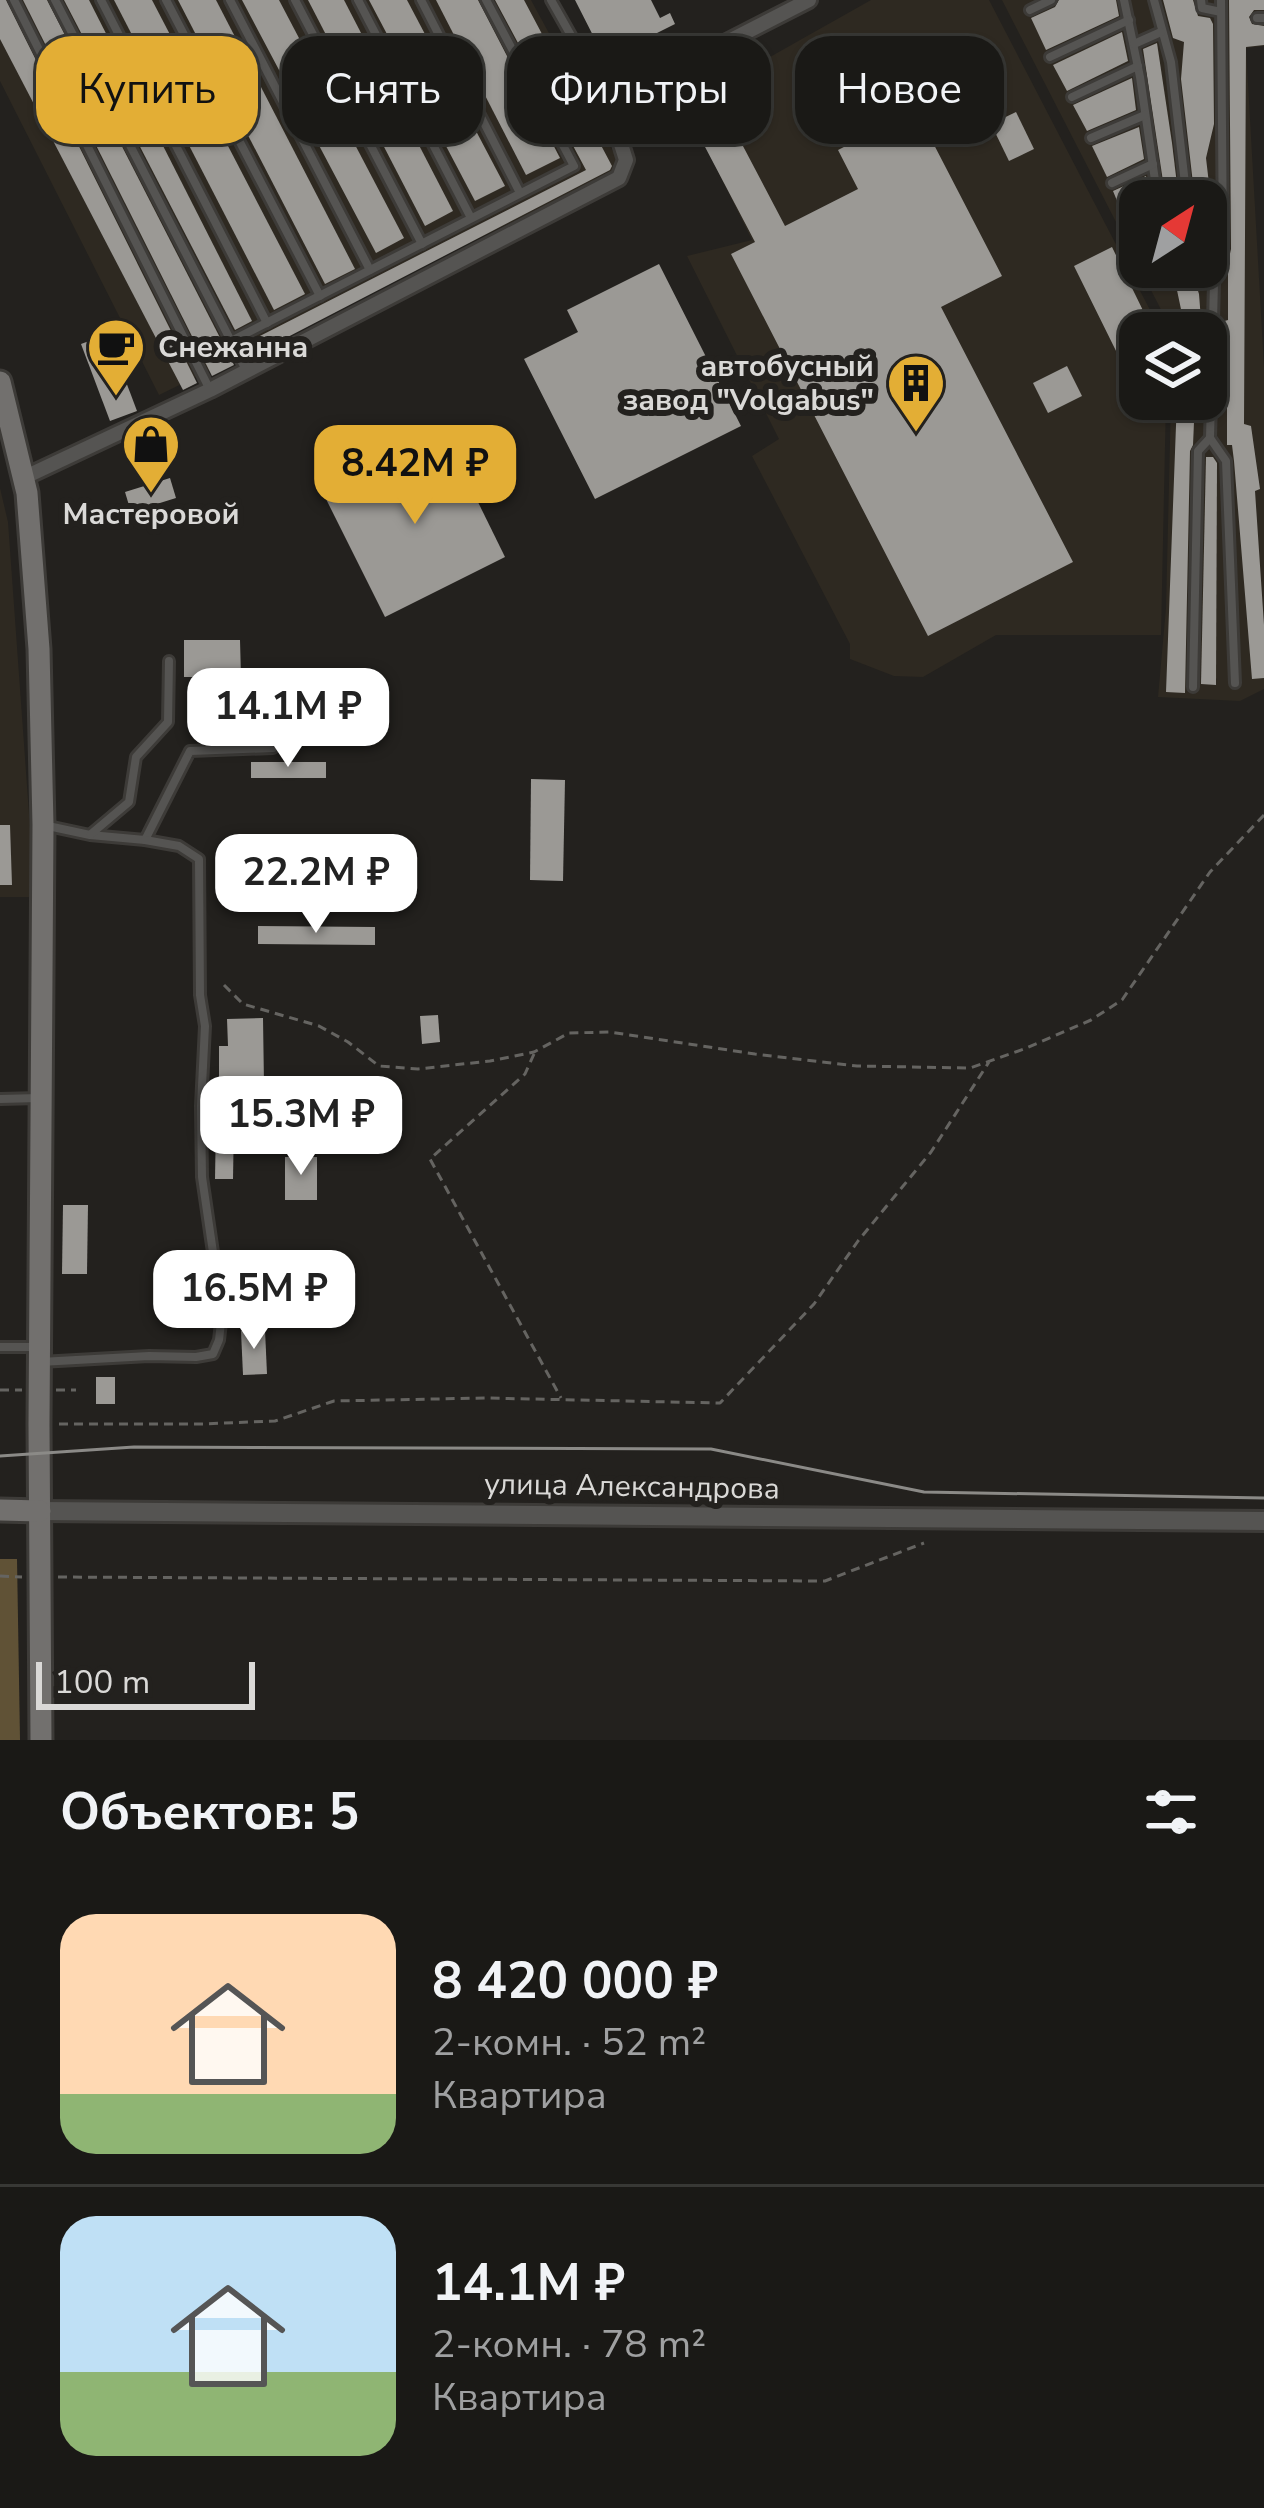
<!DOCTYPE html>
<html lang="ru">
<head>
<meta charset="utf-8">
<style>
  body { margin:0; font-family:"Nunito Sans",sans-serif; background:#272623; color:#f1f3f6; height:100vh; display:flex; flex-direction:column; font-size:45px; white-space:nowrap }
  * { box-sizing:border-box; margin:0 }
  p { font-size:39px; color:#9fa0a1 }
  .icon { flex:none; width:66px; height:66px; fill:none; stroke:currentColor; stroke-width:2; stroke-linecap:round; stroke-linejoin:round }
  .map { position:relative; height:1740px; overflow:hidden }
  .panel { display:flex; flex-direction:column; background:#1a1916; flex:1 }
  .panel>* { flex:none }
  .guide { position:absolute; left:36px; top:36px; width:1194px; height:108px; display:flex; gap:24px }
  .needle { width:78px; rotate:36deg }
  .fabs { position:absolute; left:1119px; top:180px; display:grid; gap:24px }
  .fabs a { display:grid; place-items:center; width:108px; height:108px; border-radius:24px; background:#1a1916; box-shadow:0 3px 9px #0004,0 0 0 3px #383835; font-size:60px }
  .scale { position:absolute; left:36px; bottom:30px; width:219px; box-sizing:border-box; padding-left:12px; border:6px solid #dad9d7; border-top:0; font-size:33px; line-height:42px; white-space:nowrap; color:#dad9d7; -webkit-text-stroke:9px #23211e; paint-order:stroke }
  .price { position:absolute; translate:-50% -102px; padding:0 27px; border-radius:24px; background:#fff; color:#222; font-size:39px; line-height:78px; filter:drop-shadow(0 3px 6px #0008) }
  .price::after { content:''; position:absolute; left:50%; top:72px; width:36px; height:27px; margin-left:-18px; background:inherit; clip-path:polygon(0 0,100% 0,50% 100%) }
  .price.selected { background:#e3ae35; color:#111 }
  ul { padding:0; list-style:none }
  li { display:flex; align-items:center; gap:36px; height:300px; padding:0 60px }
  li+li { border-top:3px solid #383835 }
  li span { display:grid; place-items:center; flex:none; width:336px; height:240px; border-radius:36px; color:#555 }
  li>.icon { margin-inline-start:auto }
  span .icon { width:144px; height:144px; fill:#fffc; stroke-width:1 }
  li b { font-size:51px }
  h2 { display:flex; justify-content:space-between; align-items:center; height:144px; padding:0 60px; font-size:51px }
  .pill { padding:0 42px; border-radius:36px; background:#1a1916; box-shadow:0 3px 9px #0004,0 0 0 3px #383835; font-size:42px; line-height:108px }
  .pill.selected { background:#e3ae35; color:#111 }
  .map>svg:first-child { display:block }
  .built { fill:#2e2921; fill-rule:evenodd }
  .forest { fill:#605236 }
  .building { fill:#9b9995 }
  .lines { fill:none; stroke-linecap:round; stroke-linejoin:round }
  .service-casing { stroke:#3d3b38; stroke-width:14 }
  .minor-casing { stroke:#3d3b38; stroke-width:20 }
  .tertiary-casing { stroke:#3d3b38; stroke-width:24 }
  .secondary-casing { stroke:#3d3b38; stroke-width:27 }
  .path { stroke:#656461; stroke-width:3; stroke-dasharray:9 6; stroke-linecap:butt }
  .service { stroke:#555452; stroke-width:8 }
  .minor { stroke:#555452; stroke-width:14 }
  .tertiary { stroke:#555452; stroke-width:18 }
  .secondary { stroke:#72706e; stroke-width:21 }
  .tram { stroke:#8b8a87; stroke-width:3 }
  .labels { text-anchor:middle; stroke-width:12; stroke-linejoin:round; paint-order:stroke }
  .poi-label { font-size:30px; font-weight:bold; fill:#dad9d7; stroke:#23211e; text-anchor:start }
  .street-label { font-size:30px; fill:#dad9d7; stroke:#23211e }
</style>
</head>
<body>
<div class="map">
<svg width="1264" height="1740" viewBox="0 0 1264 1740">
  <rect width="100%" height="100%" fill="#23211e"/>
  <g class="built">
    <polygon points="0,0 531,0 622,168 159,395 0,81"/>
    <polygon points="871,0 989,0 1162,333 1140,333 1140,399 1166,399 1161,635 996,635 923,677 894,676 850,659 850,644 752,456 779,439 687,256 752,240 685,105"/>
    <path d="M1002 0H1264V46L1246 48 1264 367V689L1240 701 1158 697 1166 608 1171 399H1206V333H1173ZM1140 201H1206V267H1140Z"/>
    <polygon points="0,488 8,522 35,897 0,897"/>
  </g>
  <polygon class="forest" points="0,1559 17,1559 20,1740 0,1740"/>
  <g class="building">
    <polygon points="0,0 6,0 197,383 183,390 0,39"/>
    <polygon points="23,0 47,0 234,365 212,376"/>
    <polygon points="64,0 89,0 252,321 235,330"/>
    <polygon points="114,0 152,0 305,294 274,310"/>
    <polygon points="178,0 216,0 355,269 325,284"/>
    <polygon points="242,0 279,0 404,238 376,253"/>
    <polygon points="308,0 344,0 453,211 425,226"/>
    <polygon points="369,0 407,0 505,186 475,201"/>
    <polygon points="436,0 478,0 560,158 526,175"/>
    <polygon points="495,0 524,0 612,166 610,170 249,357 242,345 586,170"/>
    <polygon points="575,0 651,0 660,18 670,13 675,24 605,59"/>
    <polygon points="1059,0 1116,0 1119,16 1046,50 1031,18 1055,7"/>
    <polygon points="1163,0 1193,0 1198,16 1210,18 1213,24 1214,124 1206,158 1211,201 1195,201 1181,79 1184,42 1173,38"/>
    <polygon points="1229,0 1264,0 1264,10 1254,10 1249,17 1252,24 1264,26 1264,45 1246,47 1244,424 1251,426 1260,489 1255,491 1264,625 1264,678 1252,679 1234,461 1232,445 1227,445 1227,344 1221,345 1221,322 1228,320 1228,263 1231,249"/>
    <polygon points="1122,32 1128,61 1067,91 1053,65"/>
    <polygon points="1157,43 1172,143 1179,201 1166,201 1143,49"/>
    <polygon points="1132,78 1136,110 1087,131 1073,105"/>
    <polygon points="916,110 1002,276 941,307 1073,562 928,636 731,254 755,242 704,145 734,129 785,226 858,189 838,150"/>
    <polygon points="1016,112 1034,149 1009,161 991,124"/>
    <polygon points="1139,127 1144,159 1107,177 1092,146"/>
    <polygon points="1146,176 1150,201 1140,201 1140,224 1129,230 1113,191"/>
    <polygon points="1112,247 1154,333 1140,333 1140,351 1121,361 1074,266"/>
    <polygon points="659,264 741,426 595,499 524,359 578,332 567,310"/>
    <polygon points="1147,267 1194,267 1195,271 1192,272 1199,294 1202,333 1186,333 1174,276 1151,282"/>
    <polygon points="108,334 137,411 110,421 81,344"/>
    <polygon points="1067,366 1082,396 1048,413 1033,383"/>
    <polygon points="1177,399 1195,399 1193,445 1190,451 1185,693 1166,692"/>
    <polygon points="446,437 505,557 385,617 325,497"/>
    <polygon points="1206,457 1213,457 1217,463 1216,685 1201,684"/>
    <polygon points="170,478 176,498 131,512 125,492"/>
    <polygon points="184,640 240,640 241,677 248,677 248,722 203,722 203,677 184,677"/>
    <rect x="251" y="762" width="75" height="16"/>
    <polygon points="531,779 565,780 563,881 530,880"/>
    <polygon points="0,825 10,825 12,885 0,885"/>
    <polygon points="258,926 375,927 375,945 258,944"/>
    <polygon points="438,1015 440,1042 422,1044 420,1016"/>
    <polygon points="263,1018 264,1085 219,1086 219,1046 228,1046 227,1019"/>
    <polygon points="216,1120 234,1120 233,1179 215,1179"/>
    <rect x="285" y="1157" width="32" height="43"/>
    <polygon points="63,1205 88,1205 87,1274 62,1274"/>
    <polygon points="265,1330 267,1374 243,1375 241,1331"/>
    <rect x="96" y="1377" width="19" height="27"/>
  </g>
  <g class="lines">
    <defs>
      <g id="service">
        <polyline points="14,0 210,390"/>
        <polyline points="55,0 231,341"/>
        <polyline points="101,0 267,323"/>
        <polyline points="166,0 320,296"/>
        <polyline points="230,0 370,270"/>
        <polyline points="295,0 422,244"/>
        <polyline points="358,0 471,218"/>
        <polyline points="421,0 520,193"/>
        <polyline points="551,0 608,101"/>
        <polyline points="1124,0 1140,77 1158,201"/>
        <polyline points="1154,0 1171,62 1187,201"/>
        <polyline points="1201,0 1202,8 1221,12"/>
        <polyline points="1221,0 1223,249 1214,282 1210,438 1226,461 1235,683"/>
        <polyline points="1030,10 1051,0"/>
        <polyline points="1257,18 1264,18"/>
        <polyline points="1134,44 1161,32"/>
        <polyline points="1050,57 1129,20"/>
        <polyline points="1072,97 1138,66"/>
        <polyline points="1091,138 1145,115"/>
        <polyline points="1112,183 1153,164"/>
        <polyline points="1136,239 1140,238"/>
        <polyline points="246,370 231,341 574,166 486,0"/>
        <polyline points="1193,687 1198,451 1210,438"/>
        <polyline points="48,826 90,835 145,840 190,751 273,748"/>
        <polyline points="91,834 129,802 136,757 168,722 169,661"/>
        <polyline points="0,1099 39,1098"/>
        <polyline points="0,1347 34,1347"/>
        <polyline points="40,1362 149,1356 196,1357 213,1354 219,1340 222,1314 202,1177 201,1106 205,1026 200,995 199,859 179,846 145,840"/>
      </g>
      <polyline id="minor" points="23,478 210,390 619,178 626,160 608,103 809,0"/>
      <polyline id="tertiary" points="40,1511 1264,1521"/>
      <g id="secondary">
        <polyline points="0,382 27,493 39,649 43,825 39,1424 41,1740"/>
        <polyline points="0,1510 40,1511"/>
      </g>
    </defs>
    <use href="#service" class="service-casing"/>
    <use href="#minor" class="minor-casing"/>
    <use href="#tertiary" class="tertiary-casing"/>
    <use href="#secondary" class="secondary-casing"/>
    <g class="path">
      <polyline points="224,985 243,1004 319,1026 348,1042 379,1066 418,1069 490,1061 534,1052 569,1033 610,1032 755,1054 857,1066 970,1068 1024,1049 1091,1020 1122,1000 1210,872 1264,815"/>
      <polyline points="534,1054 525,1074 430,1159 561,1398"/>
      <polyline points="0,1390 22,1390"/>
      <polyline points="56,1390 76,1390"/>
      <polyline points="59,1424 202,1424 275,1421 334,1401 485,1398 720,1403 814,1304 858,1241 931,1152 989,1062"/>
      <polyline points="0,1576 22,1577"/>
      <polyline points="58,1577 825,1581 924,1543"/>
    </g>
    <use href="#service" class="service"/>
    <use href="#minor" class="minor"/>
    <use href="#tertiary" class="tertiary"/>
    <use href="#secondary" class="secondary"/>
    <polyline class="tram" points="0,1456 134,1447 711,1449 924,1492 1264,1498"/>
  </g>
  <defs>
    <symbol id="cafe-pin" viewBox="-11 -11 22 30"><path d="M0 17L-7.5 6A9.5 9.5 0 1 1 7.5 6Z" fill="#e3ae35" stroke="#23211e"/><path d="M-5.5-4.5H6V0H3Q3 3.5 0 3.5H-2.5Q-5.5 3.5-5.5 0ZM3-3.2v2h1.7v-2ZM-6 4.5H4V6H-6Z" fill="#111"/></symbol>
    <symbol id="building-pin" viewBox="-11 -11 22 30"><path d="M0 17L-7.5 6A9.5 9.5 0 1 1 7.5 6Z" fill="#e3ae35" stroke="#23211e"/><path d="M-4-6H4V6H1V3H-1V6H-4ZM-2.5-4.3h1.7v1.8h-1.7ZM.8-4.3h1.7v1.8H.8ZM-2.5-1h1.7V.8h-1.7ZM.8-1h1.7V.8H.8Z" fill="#111"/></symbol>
    <symbol id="shop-pin" viewBox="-11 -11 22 30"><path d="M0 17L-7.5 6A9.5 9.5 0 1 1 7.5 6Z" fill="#e3ae35" stroke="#23211e"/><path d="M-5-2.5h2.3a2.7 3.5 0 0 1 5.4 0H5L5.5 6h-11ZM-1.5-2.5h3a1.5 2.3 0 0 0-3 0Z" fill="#111"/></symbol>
  </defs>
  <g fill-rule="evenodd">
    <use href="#cafe-pin" x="83" y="314" width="66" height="90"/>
    <use href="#building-pin" x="883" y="350" width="66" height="90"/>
    <use href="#shop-pin" x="118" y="411" width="66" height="90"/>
  </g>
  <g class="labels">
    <g class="poi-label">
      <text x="158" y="357">Снежанна</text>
      <text x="874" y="376" text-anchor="end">автобусный<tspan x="874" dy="34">завод "Volgabus"</tspan></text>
      <text x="151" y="524" text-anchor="middle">Мастеровой</text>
    </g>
    <g class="street-label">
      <text transform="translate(632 1486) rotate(1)" y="10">улица Александрова</text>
    </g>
  </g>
</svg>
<div class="fabs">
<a><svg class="needle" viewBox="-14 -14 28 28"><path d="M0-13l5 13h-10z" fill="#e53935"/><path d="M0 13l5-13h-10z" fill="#9fa0a1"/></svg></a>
<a><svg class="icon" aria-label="layers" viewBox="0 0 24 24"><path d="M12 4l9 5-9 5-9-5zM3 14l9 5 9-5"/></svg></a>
</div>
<div class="scale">100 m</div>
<b class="price selected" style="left:415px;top:527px">8.42M ₽</b>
<b class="price" style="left:288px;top:770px">14.1M ₽</b>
<b class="price" style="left:316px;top:936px">22.2M ₽</b>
<b class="price" style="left:301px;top:1178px">15.3M ₽</b>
<b class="price" style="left:254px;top:1352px">16.5M ₽</b>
<div class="guide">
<a class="pill selected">Купить</a>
<a class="pill">Снять</a>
<a class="pill">Фильтры</a>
<a class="pill">Новое</a>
</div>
</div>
<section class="panel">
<h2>Объектов: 5<svg class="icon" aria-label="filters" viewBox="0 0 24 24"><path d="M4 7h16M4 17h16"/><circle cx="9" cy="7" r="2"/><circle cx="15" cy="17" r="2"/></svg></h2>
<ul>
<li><span style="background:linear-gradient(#ffd9b3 75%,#8fb573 0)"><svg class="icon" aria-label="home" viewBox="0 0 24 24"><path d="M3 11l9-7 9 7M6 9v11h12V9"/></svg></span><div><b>8 420 000 ₽</b><p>2-комн. · 52 m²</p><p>Квартира</p></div></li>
<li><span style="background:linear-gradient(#bfe0f5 65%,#8fb573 0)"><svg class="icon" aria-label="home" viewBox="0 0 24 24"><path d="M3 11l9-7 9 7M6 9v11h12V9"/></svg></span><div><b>14.1M ₽</b><p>2-комн. · 78 m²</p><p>Квартира</p></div></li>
</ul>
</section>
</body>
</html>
